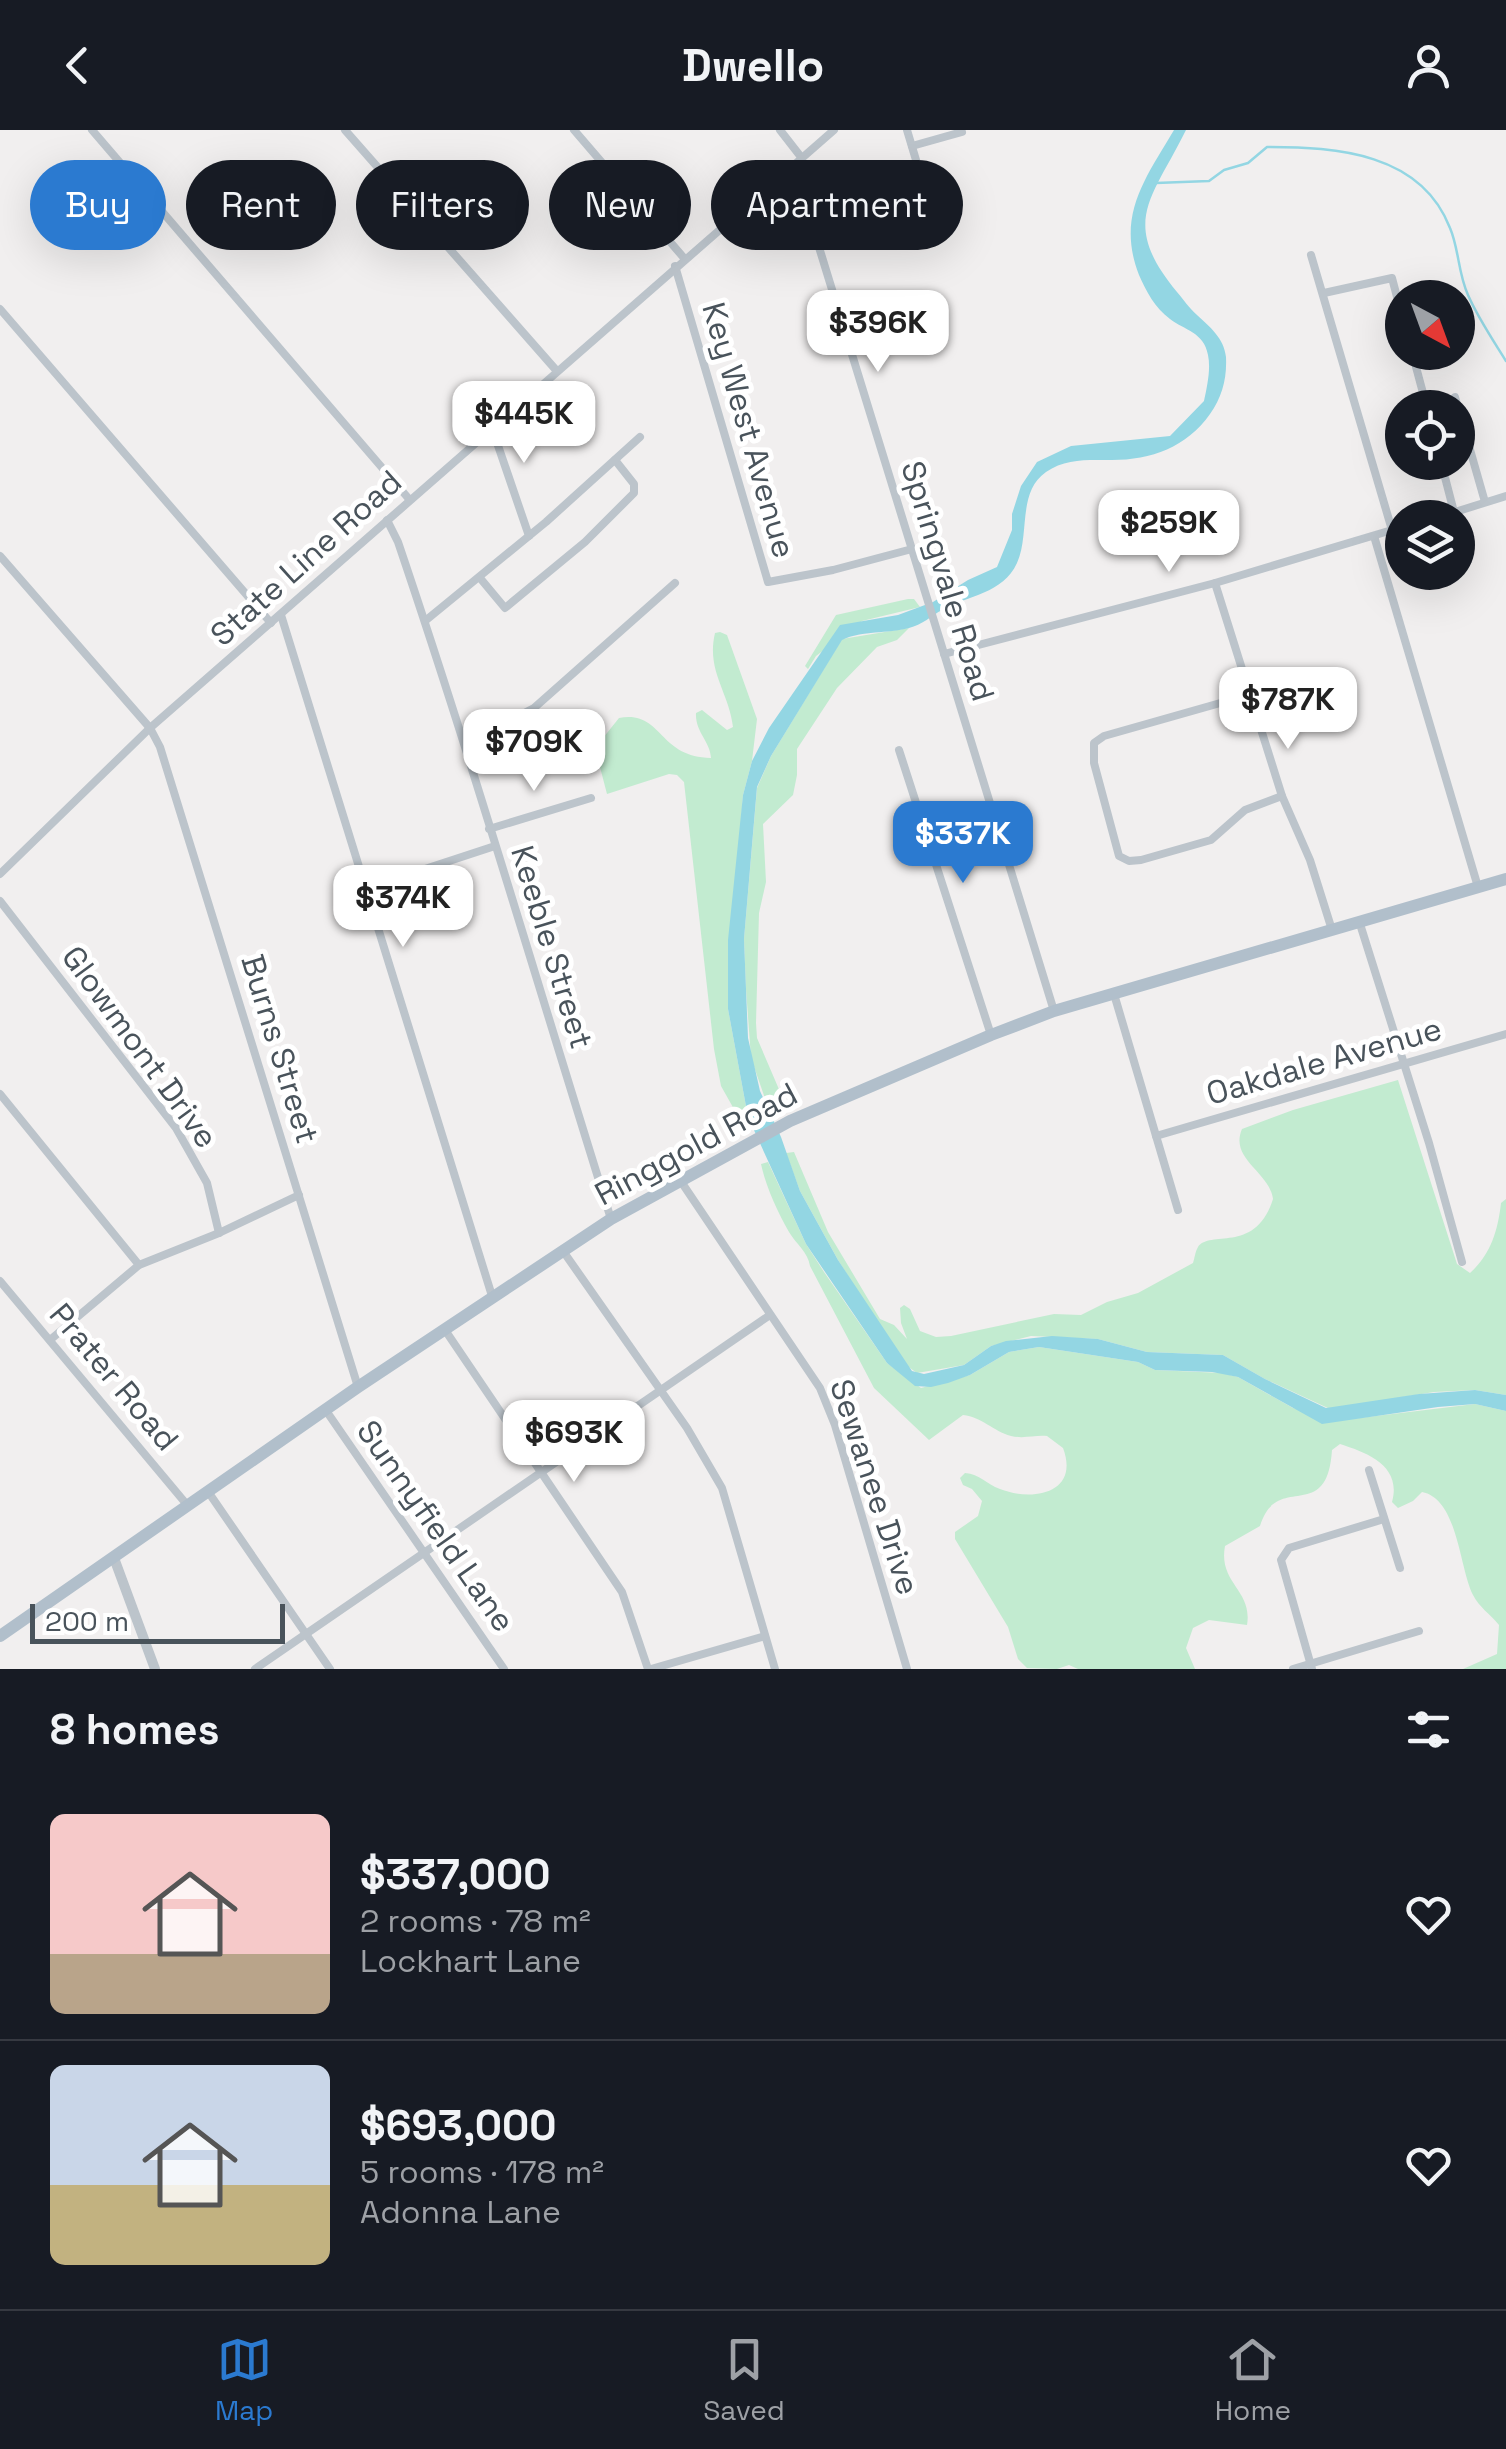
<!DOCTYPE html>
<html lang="en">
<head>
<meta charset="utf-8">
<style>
  body { margin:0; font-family:"Space Grotesk",sans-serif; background:#242831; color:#f1f3f6; height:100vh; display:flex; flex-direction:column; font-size:38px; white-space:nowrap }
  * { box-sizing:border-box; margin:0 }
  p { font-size:32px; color:#9ea1a6 }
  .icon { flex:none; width:55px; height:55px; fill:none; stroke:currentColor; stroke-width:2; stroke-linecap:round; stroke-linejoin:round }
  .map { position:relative; height:1539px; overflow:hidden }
  .panel { display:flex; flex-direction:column; background:#171b24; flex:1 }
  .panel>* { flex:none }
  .top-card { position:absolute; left:30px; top:30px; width:1000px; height:90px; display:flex; gap:20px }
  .needle { width:65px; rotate:139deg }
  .buttons { position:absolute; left:1385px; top:150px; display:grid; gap:20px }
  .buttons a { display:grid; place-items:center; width:90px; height:90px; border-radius:50%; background:#171b24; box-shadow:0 10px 40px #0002; font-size:50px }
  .scale { position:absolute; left:30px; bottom:25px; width:255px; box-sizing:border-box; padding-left:10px; border:5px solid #49535b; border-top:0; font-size:28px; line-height:35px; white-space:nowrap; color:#49535b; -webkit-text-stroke:8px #fff; paint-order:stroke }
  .price { position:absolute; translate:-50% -85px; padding:0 22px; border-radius:20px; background:#fff; color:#222; font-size:32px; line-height:65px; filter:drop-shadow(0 2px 5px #0008) }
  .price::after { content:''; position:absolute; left:50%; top:60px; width:30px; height:22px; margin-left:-15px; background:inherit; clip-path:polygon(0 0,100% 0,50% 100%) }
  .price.active { background:#2b7ad0; color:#fff }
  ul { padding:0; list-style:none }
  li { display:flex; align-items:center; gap:30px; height:250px; padding:0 50px }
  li+li { border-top:2px solid #363941 }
  li span { display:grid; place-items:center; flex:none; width:280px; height:200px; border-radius:15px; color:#555 }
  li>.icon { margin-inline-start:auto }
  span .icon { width:120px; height:120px; fill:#fffc; stroke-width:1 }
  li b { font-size:42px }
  h2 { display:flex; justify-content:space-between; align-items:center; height:120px; padding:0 50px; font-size:42px }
  .tag { padding:0 35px; border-radius:45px; background:#171b24; box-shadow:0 10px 40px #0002; font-size:35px; line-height:90px }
  .tag.active { background:#2b7ad0; color:#fff }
  header { display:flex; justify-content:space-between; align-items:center; height:130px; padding:0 50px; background:#171b24; font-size:45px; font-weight:600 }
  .tab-bar { display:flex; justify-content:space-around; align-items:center; height:140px; border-top:2px solid #363941; background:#171b24; font-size:28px; color:#9ea1a6 }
  .tab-bar a { display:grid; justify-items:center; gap:5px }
  .tab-bar .active { color:#2b7ad0 }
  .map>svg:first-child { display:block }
  .green { fill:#c2ebd0 }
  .water { fill:#93d6e3 }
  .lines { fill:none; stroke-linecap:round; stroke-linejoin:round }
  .stream { stroke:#93d6e3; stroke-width:2.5 }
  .minor { stroke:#bcc4cb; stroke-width:8 }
  .tertiary { stroke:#bcc4cb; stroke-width:10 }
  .primary { stroke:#b1bfcb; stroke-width:12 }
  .labels { text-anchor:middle; stroke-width:10; stroke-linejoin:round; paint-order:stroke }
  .street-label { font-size:32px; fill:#49535b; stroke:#fff }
</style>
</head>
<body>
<header><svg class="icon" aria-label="back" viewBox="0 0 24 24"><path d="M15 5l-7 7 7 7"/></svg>Dwello<svg class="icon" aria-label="person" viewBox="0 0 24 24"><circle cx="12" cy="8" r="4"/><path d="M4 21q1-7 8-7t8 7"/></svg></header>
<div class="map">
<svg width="1506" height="1539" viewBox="0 0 1506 1539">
  <rect width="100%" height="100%" fill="#f1efef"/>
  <g class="green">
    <polygon points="908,469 914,469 920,477 862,491 816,526 808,539 805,536 836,485"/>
    <polygon points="909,498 897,510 877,517 837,558 797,619 797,645 793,665 763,694 766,752 759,783 756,893 757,908 781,964 776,972 768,977 751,928 746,859 744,809 757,658 771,626 842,509"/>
    <path d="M720 502 727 505 757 589 752 631 743 665 728 879 748 987 739 988 721 956 714 919 684 652 677 645 669 644 607 664 595 618 619 588C663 580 657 627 711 628 710 611 695 602 696 583L702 580 727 600 733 597C729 562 706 541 715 503Z"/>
    <path d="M1398 950 1457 1134 1470 1143C1491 1124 1498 1100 1501 1073L1506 1069V1265L1475 1260 1434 1262 1330 1279 1265 1249 1223 1225 1147 1222 1098 1209 1031 1206 991 1216 964 1235 917 1243 903 1233 838 1130 800 1061 786 1023 794 1022 828 1102 880 1189 894 1195 907 1209 901 1193 900 1178 904 1175 910 1179 920 1201 936 1207 951 1206 1054 1184 1081 1185 1107 1172 1138 1163 1193 1133C1195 1127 1195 1122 1198 1117 1210 1099 1255 1125 1273 1069 1270 1042 1229 1029 1242 999L1293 980Z"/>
    <path d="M768 1032 806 1114 824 1142 887 1233 921 1258 970 1245 1009 1222 1039 1217 1138 1232 1155 1240 1222 1243 1238 1247 1293 1278 1351 1289 1475 1274 1506 1281V1539H1463L1497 1524 1499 1495C1490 1484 1479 1477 1473 1465 1459 1437 1458 1369 1422 1362L1413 1371 1398 1378 1392 1372C1402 1336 1368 1323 1340 1314L1332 1320C1327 1396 1277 1340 1260 1396L1225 1416C1218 1453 1253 1460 1247 1495L1209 1490 1193 1498 1186 1518 1195 1539H1078L1069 1535 1057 1539 1027 1538 1018 1529 1008 1497 955 1409V1402L978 1386 982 1371 972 1359 963 1355 960 1348 965 1343C980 1344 986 1354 1000 1359 1033 1372 1080 1363 1063 1318L1047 1306C1034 1305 1024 1309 1011 1306 993 1301 982 1287 963 1285L929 1310 874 1258 810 1136C808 1122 796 1114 789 1102 777 1081 766 1057 761 1034Z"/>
  </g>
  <path class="water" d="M1174 0H1186C1152 69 1119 92 1177 162 1184 170 1189 178 1197 185 1210 197 1224 208 1226 227 1227 249 1222 267 1210 284 1187 317 1151 330 1112 330 1089 330 1066 328 1046 342 1017 362 1030 405 1017 433 1003 464 968 465 942 480 931 486 922 495 909 498 887 504 863 500 842 510L771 626 757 657 744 809 748 908 760 961 781 1007 800 1061 838 1130 912 1241 924 1244 964 1235 991 1216 1006 1211 1052 1206 1098 1209 1147 1222 1223 1225 1265 1249 1326 1278 1419 1264 1475 1260 1506 1265V1281L1475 1274 1438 1277 1322 1294 1238 1247 1212 1242 1155 1240 1138 1232 1039 1217 1009 1222 970 1245 948 1253 931 1257 915 1256 887 1233 806 1114 748 987 728 879V810L743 665 752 631 769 598 840 495 898 485 933 472 968 450 997 437 1012 400V384L1021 356 1037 332 1071 316 1170 306 1204 271C1207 257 1211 239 1208 225 1204 202 1184 200 1170 189 1155 178 1146 161 1139 145 1116 86 1145 49 1174 0Z"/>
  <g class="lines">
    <path class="stream" d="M1156 53 1209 51 1224 40 1248 33 1267 17C1337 17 1421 23 1450 98 1459 119 1458 143 1468 165 1478 188 1493 210 1506 231"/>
    <g class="minor">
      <polyline points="92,0 409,369"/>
      <polyline points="345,0 556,240"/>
      <polyline points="574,0 684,128"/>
      <polyline points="780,0 801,27"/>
      <polyline points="907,0 922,50"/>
      <polyline points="912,16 962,2"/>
      <polyline points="791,37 798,49 1054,881"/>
      <polyline points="1311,125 1392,400"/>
      <polyline points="675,136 768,452 833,440 912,419"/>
      <polyline points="1324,163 1392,148 1402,186"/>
      <polyline points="0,179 271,493"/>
      <polyline points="1412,222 1427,278"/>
      <polyline points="1455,267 1485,372"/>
      <polyline points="492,298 529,406"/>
      <polyline points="1441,332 1454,382"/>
      <polyline points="1436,388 1506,366"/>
      <path d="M387 390 398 412C474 636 540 863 611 1089"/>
      <polyline points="1374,406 1478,757"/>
      <polyline points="0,426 150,598 160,617 358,1257"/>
      <polyline points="480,448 505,478 585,412 634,363 634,354 615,330"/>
      <polyline points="1215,453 1282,666 1310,730 1332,800"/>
      <polyline points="281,485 492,1166"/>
      <polyline points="425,491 546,392 640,307"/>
      <polyline points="944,524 1215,453 1402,397"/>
      <polyline points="1252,564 1104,606 1094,613 1094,633 1119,726 1129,731 1141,730 1211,710 1245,680 1282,666"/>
      <polyline points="466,613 534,578 675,453"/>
      <polyline points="899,620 991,905"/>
      <polyline points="489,699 591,668"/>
      <polyline points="0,744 150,598 834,0"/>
      <polyline points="364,759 495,716"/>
      <polyline points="0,771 176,998 207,1053 219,1103"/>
      <polyline points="1360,794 1429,1013 1462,1132"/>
      <polyline points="1114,864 1178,1080"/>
      <polyline points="0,964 139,1135"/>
      <polyline points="1156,1006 1506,904"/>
      <polyline points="680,1050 820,1258 835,1295 907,1539"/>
      <polyline points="563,1121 687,1298 722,1358 775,1539"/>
      <polyline points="0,1151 188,1376"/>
      <polyline points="445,1200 622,1462 648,1539"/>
      <polyline points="50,1210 139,1135 219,1103 299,1065"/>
      <polyline points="327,1282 504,1539"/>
      <polyline points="1369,1340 1400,1438"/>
      <polyline points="209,1363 330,1539"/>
      <polyline points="255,1539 770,1185"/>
      <polyline points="651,1539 765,1506"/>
      <polyline points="1293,1539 1419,1501"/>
      <polyline points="1312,1539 1281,1430 1289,1418 1384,1389"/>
    </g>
    <polyline class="tertiary" points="114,1428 155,1539"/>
    <polyline class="primary" points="0,1506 358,1257 611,1089 790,991 991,905 1054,881 1506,749"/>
  </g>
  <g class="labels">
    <g class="street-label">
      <text transform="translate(749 300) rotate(74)" y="11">Key West Avenue</text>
      <text transform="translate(306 428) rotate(-42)" y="11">State Line Road</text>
      <text transform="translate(948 451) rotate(73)" y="11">Springvale Road</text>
      <text transform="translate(552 817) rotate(73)" y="11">Keeble Street</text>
      <text transform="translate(140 917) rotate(54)" y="11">Glowmont Drive</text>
      <text transform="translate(280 919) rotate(73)" y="11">Burns Street</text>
      <text transform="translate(1324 931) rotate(-16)" y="11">Oakdale Avenue</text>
      <text transform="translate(696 1014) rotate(-28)" y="11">Ringgold Road</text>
      <text transform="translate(114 1247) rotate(50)" y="11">Prater Road</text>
      <text transform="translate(875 1357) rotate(72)" y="11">Sewanee Drive</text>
      <text transform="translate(436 1396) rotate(55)" y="11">Sunnyfield Lane</text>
    </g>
  </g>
</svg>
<div class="buttons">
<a><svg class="needle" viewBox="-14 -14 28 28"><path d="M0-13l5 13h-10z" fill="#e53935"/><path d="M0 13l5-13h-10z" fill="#9ea1a6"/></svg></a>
<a><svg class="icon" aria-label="locate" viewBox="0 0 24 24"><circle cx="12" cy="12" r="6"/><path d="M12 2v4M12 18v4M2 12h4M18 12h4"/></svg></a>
<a><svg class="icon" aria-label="layers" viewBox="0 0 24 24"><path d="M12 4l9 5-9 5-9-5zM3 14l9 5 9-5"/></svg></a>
</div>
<div class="scale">200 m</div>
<b class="price" style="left:878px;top:245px">$396K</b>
<b class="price" style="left:524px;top:336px">$445K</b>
<b class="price" style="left:1169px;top:445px">$259K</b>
<b class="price" style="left:1288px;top:622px">$787K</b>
<b class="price" style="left:534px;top:664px">$709K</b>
<b class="price active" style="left:963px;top:756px">$337K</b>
<b class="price" style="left:403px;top:820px">$374K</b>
<b class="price" style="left:574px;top:1355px">$693K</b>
<div class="top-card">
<a class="tag active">Buy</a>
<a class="tag">Rent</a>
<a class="tag">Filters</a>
<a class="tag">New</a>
<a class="tag">Apartment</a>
</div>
</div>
<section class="panel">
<h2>8 homes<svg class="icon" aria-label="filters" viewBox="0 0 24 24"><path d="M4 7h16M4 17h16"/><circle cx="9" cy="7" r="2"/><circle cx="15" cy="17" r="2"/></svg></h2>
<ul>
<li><span style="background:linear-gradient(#f6c9c9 70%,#b9a48a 0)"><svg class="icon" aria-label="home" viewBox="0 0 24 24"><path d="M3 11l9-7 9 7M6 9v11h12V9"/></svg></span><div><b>$337,000</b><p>2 rooms · 78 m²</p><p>Lockhart Lane</p></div><svg class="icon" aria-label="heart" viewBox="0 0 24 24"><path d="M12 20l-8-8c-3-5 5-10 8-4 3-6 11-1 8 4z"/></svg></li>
<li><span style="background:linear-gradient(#c9d6e8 60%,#c2b280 0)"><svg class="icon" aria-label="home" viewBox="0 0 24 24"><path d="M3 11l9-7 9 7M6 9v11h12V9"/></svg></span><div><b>$693,000</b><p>5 rooms · 178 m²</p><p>Adonna Lane</p></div><svg class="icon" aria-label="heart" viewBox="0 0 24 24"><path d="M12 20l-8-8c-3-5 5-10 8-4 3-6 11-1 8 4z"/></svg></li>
</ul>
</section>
<nav class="tab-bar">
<a class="active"><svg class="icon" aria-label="map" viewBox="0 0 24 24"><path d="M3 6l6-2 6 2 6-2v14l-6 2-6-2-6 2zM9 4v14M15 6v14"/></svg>Map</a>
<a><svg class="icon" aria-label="saved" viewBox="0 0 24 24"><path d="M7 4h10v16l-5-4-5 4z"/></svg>Saved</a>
<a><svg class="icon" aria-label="home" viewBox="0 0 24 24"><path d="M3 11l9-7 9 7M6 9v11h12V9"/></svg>Home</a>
</nav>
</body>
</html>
